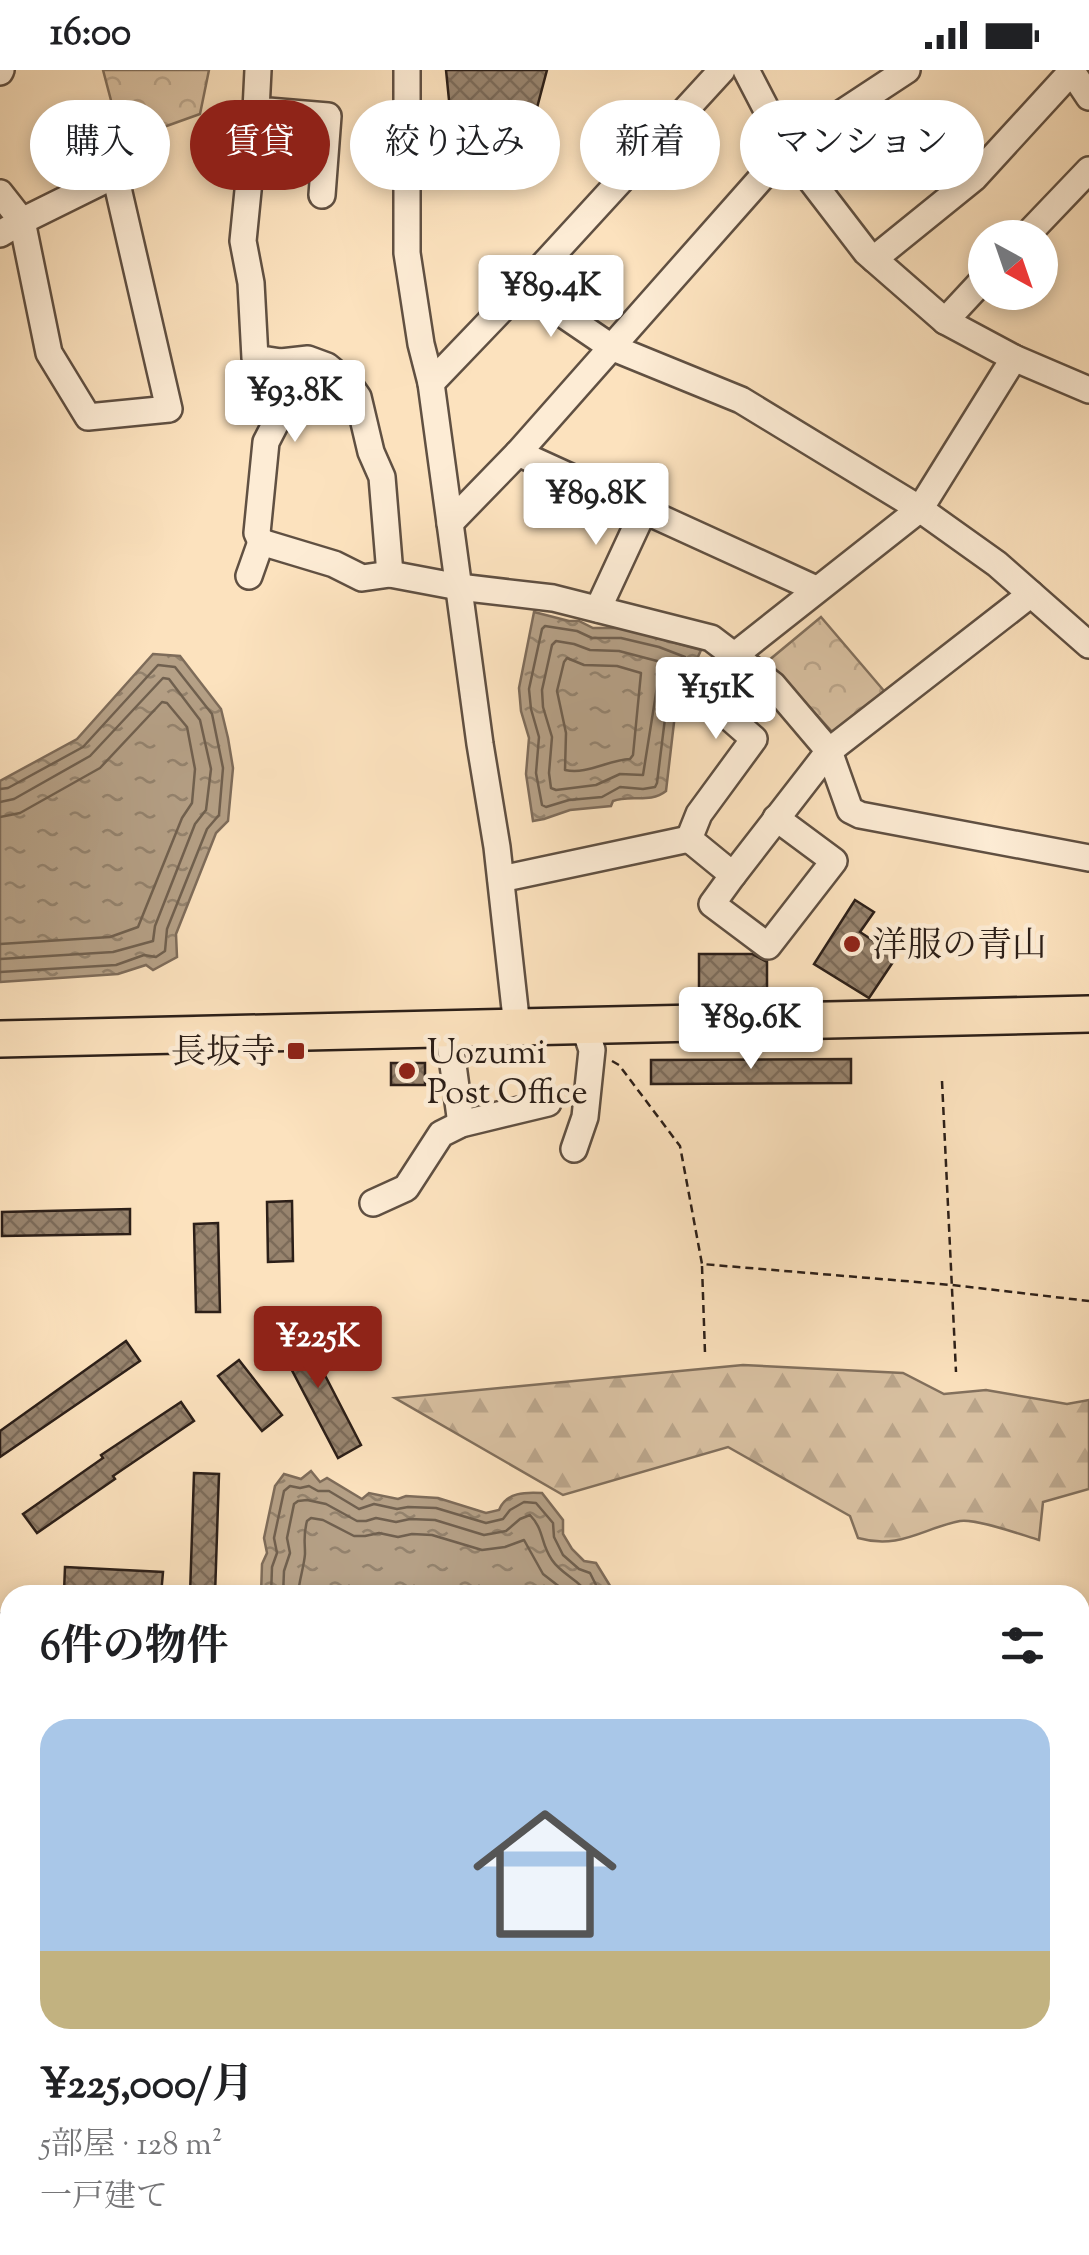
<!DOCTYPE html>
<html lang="ja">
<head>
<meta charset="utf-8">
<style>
  body { margin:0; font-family:"Sorts Mill Goudy","Noto Serif JP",serif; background:#f2f2f2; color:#202124; height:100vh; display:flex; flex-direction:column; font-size:38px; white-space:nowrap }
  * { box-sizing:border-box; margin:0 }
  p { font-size:32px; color:#757577 }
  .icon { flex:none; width:55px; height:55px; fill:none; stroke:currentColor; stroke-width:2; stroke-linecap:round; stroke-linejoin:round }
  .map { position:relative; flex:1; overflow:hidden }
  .panel { position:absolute; left:0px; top:1515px; width:1090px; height:670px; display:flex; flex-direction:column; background:#fff; border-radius:30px 30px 0 0; box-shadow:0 5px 15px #0003 }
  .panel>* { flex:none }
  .guide { position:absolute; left:30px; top:30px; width:1030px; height:90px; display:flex; gap:20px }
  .needle { width:65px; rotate:140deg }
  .buttons { position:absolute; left:968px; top:150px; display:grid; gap:20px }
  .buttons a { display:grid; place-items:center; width:90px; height:90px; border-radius:50%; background:#fff; box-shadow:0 5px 15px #0003; font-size:50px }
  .price { position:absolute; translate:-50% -85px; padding:0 22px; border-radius:10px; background:#fff; color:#222; font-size:32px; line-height:65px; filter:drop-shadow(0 2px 5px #0008) }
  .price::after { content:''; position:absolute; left:50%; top:60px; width:30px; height:22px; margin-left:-15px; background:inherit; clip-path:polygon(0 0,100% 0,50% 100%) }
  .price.current { background:#8f2418; color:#fff }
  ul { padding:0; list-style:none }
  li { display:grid; align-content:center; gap:20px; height:530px; padding:0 40px }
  li span { display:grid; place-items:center; height:310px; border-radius:30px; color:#555 }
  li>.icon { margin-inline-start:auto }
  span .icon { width:180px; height:180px; fill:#fffc; stroke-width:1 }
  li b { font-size:42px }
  h2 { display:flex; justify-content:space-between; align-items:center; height:120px; padding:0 40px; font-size:42px }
  .tag { padding:0 35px; border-radius:45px; background:#fff; box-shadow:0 5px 15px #0003; font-size:35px; line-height:90px }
  .tag.current { background:#8f2418; color:#fff }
  .status { display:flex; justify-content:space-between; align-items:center; height:70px; padding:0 50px; background:#fff; direction:ltr }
  .status svg { height:28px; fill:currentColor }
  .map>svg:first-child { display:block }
  .forest { fill:url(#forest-firs); stroke:#82705d; stroke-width:2.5 }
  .park { fill:url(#park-crowns); stroke:#82705d; stroke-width:2.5 }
  .water { fill:url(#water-ripples); stroke:#7e6c5a; stroke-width:2.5 }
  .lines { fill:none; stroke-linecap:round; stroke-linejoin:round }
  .shore { stroke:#70604f; stroke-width:2.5 }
  .building { fill:url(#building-cross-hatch); stroke:#2c1f18; stroke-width:2.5 }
  .minor-casing { stroke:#605042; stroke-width:30 }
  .highway-casing { stroke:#2c1f18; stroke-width:40 }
  .path { stroke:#2c1f18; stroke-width:2.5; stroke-dasharray:8 5; stroke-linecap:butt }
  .minor { stroke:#fdecd5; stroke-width:25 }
  .highway { stroke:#fce2be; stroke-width:35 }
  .poi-dot { fill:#8f2418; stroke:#fdecd5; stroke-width:4 }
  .labels { text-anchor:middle; stroke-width:9; stroke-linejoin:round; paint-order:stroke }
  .poi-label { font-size:35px; fill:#2c1f18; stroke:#fdecd5; text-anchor:start }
</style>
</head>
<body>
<div class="status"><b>16:00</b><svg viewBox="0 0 49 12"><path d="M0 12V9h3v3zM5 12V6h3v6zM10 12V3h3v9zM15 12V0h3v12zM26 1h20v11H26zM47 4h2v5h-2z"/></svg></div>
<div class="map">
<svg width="1089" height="2185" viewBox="0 0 1089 2185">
  <defs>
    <pattern id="forest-firs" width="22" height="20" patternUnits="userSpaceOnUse" patternTransform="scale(2.5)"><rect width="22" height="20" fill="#d9c1a2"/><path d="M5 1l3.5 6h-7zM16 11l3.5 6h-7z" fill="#baa58b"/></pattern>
    <pattern id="park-crowns" width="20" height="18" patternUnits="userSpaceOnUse" patternTransform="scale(2.5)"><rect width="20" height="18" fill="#d9c1a2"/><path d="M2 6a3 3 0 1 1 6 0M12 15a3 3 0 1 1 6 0" fill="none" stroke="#baa58b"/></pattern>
    <pattern id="water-ripples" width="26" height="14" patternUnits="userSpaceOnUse" patternTransform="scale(2.5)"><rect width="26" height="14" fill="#b5a086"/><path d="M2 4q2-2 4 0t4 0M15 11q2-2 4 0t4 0" fill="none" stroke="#93826d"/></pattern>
    <pattern id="building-cross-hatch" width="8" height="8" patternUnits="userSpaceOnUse" patternTransform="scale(2.5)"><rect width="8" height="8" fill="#98846e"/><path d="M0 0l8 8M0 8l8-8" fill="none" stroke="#7c6b59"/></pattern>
  </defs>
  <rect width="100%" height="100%" fill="#fce2be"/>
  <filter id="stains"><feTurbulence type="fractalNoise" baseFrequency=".002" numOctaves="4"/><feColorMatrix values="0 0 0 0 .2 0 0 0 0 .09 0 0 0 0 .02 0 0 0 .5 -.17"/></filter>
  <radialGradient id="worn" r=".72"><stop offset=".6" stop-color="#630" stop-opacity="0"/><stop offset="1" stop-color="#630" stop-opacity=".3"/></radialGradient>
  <g class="forest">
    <path d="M743 1295 903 1303 944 1324 986 1320 1067 1334 1089 1330V1419L1043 1432 1039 1470C1022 1465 975 1448 960 1451 923 1458 900 1480 858 1468L850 1446 728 1377 563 1425 395 1328Z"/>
    <polygon points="47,2175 330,2175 322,2185 44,2185"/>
  </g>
  <g class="park">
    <polygon points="103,0 209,0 200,44 122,72"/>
    <polygon points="821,547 885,622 834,664 768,591"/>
  </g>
  <g class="water">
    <path d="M534 542 569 551H579L593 558H621L701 580 689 607 679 610 666 721C650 734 630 724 613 731L611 736 570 740 544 749 533 751 526 704 529 668 521 641 519 618Z"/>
    <polygon points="153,584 180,586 221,639 228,668 233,698 228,751 216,763 176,864 177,887 153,900 146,895 118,904 0,912 0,711 77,669"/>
    <path d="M311 1401 320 1412 327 1408 362 1429 369 1423 398 1429 406 1426 438 1428 486 1443 499 1440C506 1422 526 1422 542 1423L563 1450V1464L572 1479 584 1491 596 1493 612 1519 610 1525H261L262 1494 267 1483 264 1468 275 1416 284 1404 301 1409Z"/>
    <polygon points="0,1733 10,1733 10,2175 110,2175 107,2185 0,2185"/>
  </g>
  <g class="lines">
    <g class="shore">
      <polygon points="545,556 577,561 592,568 621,568 659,577 685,587 683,597 673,602 670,608 657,713 655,717 643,719 620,717 602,727 569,730 546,737 542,735 536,703 539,667 531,639 529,619 542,559"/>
      <polygon points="556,571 574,574 590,580 619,581 661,592 643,705 620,704 596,715 556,720 551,718 549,703 552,667 543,637 542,620 552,575"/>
      <path d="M567 588 584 595 617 596 641 603 633 685 630 689C608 690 587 705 565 700L566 663 557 621 564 592Z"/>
      <polyline points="0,719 8,718 83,677 158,595 175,597 212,644 223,698 219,745 207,759 167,859 165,881 156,887 144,885 116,895 0,902"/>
      <polyline points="0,732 14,729 90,686 163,608 169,609 200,650 211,699 206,740 195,754 155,856 153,871 113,882 0,889"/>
      <polyline points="0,747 20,743 100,698 162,632 167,633 187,657 195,699 192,733 182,748 138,857 110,867 0,874"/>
      <polyline points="271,1525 272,1497 277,1483 274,1468 284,1421 290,1416 300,1418 309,1416 318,1421 329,1421 359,1439 374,1434 397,1439 408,1437 436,1438 486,1453 503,1449 510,1440 524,1432 536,1433 553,1453 554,1467 563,1485 579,1499 590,1503 601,1525"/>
      <path d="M283 1525 284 1501 290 1483 287 1468 294 1434 298 1431 307 1430 326 1434 357 1451H366L376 1448 396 1452 410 1449 435 1450 484 1465 506 1461 520 1449 530 1445C545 1461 540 1473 552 1490 562 1505 580 1510 589 1525"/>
      <path d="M298 1525C299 1510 304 1497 305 1484 305 1470 303 1466 307 1451L311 1448 323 1450 354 1466H365L379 1463 398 1467 412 1464 432 1465 482 1480 505 1477 524 1470 543 1504 570 1525"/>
    </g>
  </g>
  <g class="building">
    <polygon points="446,0 547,0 534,49 452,60"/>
    <polygon points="855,830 874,842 860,862 897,886 869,928 814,894"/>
    <polygon points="699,884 752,884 767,892 767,918 699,918"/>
    <polygon points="851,989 851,1013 651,1014 651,990"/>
    <rect x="391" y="993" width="34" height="22"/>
    <polygon points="292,1131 293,1191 268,1192 267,1132"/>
    <polygon points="130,1139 130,1164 2,1166 2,1142"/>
    <polygon points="218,1153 220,1242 196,1242 194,1154"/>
    <polygon points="299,1255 361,1375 338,1388 275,1268"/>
    <polygon points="126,1271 140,1291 0,1387 0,1361"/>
    <polygon points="239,1290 282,1345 262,1361 218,1306"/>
    <polygon points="181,1332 194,1351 113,1406 115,1409 37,1463 23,1444 103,1388 101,1385"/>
    <polygon points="194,1403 219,1404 215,1525 190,1525"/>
    <polygon points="65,1497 163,1502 161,1525 64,1522"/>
  </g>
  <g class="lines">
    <defs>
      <g id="minor">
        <polyline points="258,0 256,40 328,46 322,125"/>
        <polyline points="407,0 407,183 421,274 431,313 480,674 497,777 517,957"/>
        <polyline points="746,0 787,79 866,182 945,251 1014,288 1089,320"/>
        <polyline points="1071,0 1089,27"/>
        <polyline points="0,2 1,0"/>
        <polyline points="256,40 243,171 251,213 255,288 281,292 308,289 327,296 349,314 358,327 371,382 382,407 390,504"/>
        <polygon points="115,105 169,339 88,347 49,283 22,151"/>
        <polyline points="0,123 22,151 0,164"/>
        <polyline points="1024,168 1089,100"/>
        <polyline points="874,189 974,108 1072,1"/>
        <polyline points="523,217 611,277 741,330 920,439 997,494 1089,575"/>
        <polyline points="945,251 985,208"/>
        <polyline points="431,313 523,217 722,0"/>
        <polyline points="518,383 816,519"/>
        <polyline points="450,453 518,383 787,79 907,0"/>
        <polyline points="261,472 257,463 266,372 281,343 281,292"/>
        <polyline points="249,506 261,472 334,494 362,508 390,504 459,517 553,528 711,568 773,615 829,681 850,740 860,745 1089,788"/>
        <polyline points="598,539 644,440"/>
        <polyline points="689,769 699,744 754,669 722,641 735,585 920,439 1014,288"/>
        <polyline points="733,805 712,834 768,876 834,791 776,748"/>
        <polyline points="501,809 689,769 733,805 829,681 1031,524"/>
        <polyline points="448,958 461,1054"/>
        <polyline points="574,1079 585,1047 592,980 584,956"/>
        <polyline points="373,1133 406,1118 441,1064 461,1054 548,1033"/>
        <polyline points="0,1557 10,1557"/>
        <polyline points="1080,1678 1089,1681"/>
      </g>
      <polyline id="highway" points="0,969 1089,944"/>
    </defs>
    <use href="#minor" class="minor-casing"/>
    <use href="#highway" class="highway-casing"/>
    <g class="path">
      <polyline points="612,991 619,995 680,1076 702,1194 952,1215 1089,1231"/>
      <polyline points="942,1011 956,1302"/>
      <polyline points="702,1196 705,1283"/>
      <polyline points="874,1523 882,1525"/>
      <polyline points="1080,1574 1089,1576"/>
      <polyline points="506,2175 510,2185"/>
    </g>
    <use href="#minor" class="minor"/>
    <use href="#highway" class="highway"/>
  </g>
  <g class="poi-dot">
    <circle cx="852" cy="874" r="10"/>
    <rect x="286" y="971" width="20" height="20" rx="5"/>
    <circle cx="407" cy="1001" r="10"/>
  </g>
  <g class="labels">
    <g class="poi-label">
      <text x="872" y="886">洋服の青山</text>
      <text x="276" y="993" text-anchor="end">長坂寺</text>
      <text x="427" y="993">Uozumi<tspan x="427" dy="40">Post Office</tspan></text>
    </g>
  </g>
  <rect width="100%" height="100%" filter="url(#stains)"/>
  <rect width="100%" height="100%" fill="url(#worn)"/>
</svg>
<div class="buttons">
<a><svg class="needle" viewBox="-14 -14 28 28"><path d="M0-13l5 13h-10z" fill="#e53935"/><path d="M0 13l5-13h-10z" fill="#757577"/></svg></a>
</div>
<b class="price" style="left:551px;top:270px">¥89.4K</b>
<b class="price" style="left:295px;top:375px">¥93.8K</b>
<b class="price" style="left:596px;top:478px">¥89.8K</b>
<b class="price" style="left:716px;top:672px">¥151K</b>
<b class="price" style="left:751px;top:1002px">¥89.6K</b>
<b class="price current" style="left:318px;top:1321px">¥225K</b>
<div class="guide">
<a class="tag">購入</a>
<a class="tag current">賃貸</a>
<a class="tag">絞り込み</a>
<a class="tag">新着</a>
<a class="tag">マンション</a>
</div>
<section class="panel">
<h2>6件の物件<svg class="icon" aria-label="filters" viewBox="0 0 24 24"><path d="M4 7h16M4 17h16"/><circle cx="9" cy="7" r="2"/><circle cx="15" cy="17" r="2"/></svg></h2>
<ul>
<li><span style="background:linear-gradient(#a9c7e8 75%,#c2b280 0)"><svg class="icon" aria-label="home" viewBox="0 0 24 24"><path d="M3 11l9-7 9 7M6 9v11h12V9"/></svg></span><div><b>¥225,000/月</b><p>5部屋 · 128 m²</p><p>一戸建て</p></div></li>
</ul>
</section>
</div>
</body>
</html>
